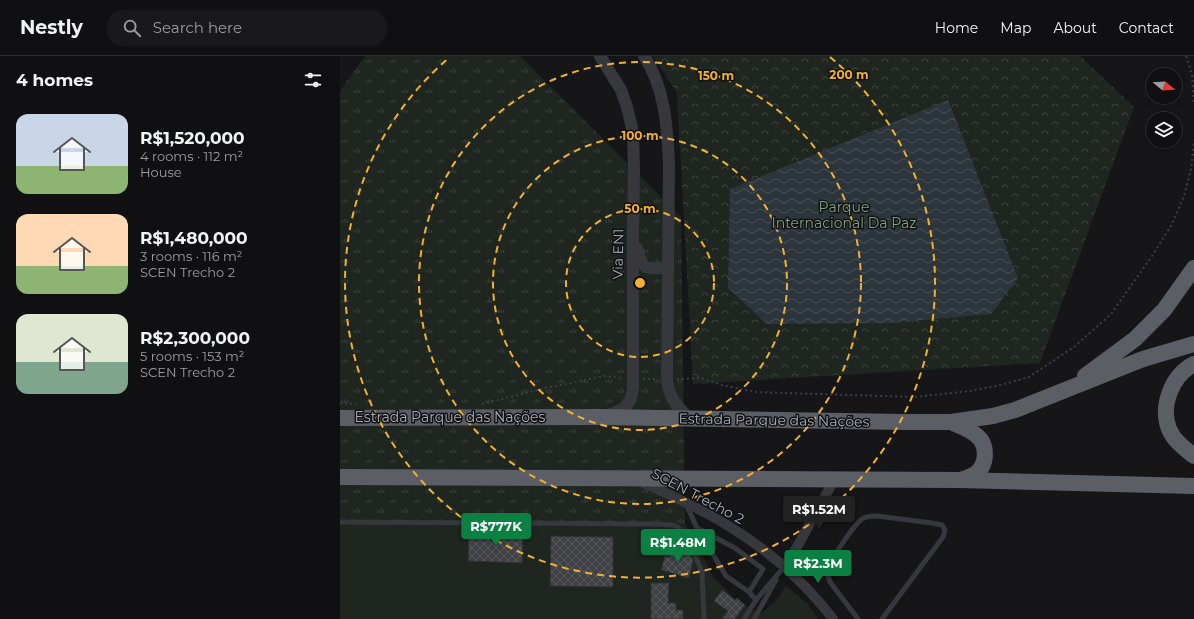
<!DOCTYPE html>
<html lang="en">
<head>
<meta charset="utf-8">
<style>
  body { margin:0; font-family:Montserrat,sans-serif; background:#19191b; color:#f1f3f6; height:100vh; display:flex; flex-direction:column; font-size:15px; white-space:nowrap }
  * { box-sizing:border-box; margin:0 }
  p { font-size:13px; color:#9c9d9f }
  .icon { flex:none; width:22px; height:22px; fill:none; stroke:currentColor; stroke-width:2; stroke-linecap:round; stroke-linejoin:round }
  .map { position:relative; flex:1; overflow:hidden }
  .panel { display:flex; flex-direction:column; background:#101012; width:340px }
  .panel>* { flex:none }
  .needle { width:26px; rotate:108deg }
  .buttons { position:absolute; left:806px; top:12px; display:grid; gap:8px }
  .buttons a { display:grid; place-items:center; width:36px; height:36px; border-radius:50%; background:#101012; box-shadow:0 2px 6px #0003,0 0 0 1px #303032; font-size:20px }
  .price { position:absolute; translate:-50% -34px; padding:0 9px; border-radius:4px; background:#0b8043; color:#fff; font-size:13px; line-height:26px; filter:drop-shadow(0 1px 2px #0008) }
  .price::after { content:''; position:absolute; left:50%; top:24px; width:12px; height:9px; margin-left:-6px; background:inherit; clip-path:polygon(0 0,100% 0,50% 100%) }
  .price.on { background:#222; color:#fff }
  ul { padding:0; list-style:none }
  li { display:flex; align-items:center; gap:12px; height:100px; padding:0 16px }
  li span { display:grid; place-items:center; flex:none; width:112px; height:80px; border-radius:12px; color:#555 }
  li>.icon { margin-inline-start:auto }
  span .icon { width:48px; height:48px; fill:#fffc; stroke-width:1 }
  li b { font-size:17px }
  h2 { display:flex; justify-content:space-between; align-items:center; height:48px; padding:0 16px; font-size:17px }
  header { display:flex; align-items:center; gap:24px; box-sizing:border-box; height:56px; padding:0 20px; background:#101012; border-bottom:1px solid #303032 }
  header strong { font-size:19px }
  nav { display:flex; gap:22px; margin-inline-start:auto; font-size:14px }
  .search { width:280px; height:36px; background:#19191b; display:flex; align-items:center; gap:10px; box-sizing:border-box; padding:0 14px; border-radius:16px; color:#9c9d9f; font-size:15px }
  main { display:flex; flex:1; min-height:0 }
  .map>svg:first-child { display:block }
  .grass { fill:url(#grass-tufts) }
  .forest { fill:url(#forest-crowns) }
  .pitch { fill:#1e261f }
  .water { fill:url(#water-waves) }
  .building { fill:url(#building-cross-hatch); stroke:#303034 }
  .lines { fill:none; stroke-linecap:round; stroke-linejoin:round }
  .path { stroke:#3d3f44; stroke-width:2; stroke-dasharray:2 3; stroke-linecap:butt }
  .service { stroke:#37383d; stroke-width:5 }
  .minor { stroke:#37383d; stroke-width:10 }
  .tertiary { stroke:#37383d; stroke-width:12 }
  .trunk { stroke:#5b5e65; stroke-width:16 }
  .ring { fill:none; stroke:#f2b134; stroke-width:2; stroke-dasharray:7 5 }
  .labels { text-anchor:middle; stroke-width:3; stroke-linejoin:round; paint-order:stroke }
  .park-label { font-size:14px; fill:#7fa381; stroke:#111113 }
  .street-label { font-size:14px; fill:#a8adb8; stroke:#111113 }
  .centre { fill:#f2b134; stroke:#111113; stroke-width:2 }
  .ring-label { font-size:12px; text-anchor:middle; font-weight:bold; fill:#f2b134; stroke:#111113; stroke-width:3; stroke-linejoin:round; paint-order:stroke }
</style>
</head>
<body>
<header>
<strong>Nestly</strong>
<div class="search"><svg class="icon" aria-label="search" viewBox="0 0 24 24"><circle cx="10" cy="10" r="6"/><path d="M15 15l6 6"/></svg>Search here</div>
<nav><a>Home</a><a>Map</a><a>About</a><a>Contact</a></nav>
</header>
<main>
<section class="panel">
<h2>4 homes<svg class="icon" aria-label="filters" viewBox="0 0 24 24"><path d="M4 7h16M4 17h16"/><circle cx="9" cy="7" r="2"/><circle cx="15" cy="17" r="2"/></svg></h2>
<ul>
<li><span style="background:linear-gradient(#c9d6e8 65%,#8fb573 0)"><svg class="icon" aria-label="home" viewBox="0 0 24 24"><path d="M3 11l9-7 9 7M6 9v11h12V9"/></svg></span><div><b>R$1,520,000</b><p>4 rooms · 112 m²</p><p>House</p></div></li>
<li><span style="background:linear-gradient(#ffd9b3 65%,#8fb573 0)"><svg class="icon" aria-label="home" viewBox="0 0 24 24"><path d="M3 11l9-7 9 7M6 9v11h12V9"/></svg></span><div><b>R$1,480,000</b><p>3 rooms · 116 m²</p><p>SCEN Trecho 2</p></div></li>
<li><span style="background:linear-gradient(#dfe7d0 60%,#7fa58c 0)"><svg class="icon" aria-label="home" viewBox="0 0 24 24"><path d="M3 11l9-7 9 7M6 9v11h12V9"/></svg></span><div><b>R$2,300,000</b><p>5 rooms · 153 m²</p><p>SCEN Trecho 2</p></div></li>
</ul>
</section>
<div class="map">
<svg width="854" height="563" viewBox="0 0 854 563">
  <defs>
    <pattern id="grass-tufts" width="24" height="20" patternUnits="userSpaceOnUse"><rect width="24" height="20" fill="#1e261f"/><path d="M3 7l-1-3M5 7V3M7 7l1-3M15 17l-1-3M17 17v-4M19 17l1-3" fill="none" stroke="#3c433d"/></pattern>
    <pattern id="forest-crowns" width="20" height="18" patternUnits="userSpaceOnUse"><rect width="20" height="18" fill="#1e261f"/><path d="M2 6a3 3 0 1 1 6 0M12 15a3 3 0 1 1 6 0" fill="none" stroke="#3c433d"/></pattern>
    <pattern id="water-waves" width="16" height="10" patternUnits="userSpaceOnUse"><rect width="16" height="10" fill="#2c353c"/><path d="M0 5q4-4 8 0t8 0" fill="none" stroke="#485056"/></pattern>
    <pattern id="building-cross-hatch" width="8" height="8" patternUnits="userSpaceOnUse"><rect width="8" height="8" fill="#404145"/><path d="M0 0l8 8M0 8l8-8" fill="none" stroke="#595a5e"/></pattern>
  </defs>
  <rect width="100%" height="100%" fill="#161618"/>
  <polygon class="grass" points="25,0 180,0 341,161 345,467 0,466 0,35"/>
  <polygon class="forest" points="313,0 740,0 794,51 700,307 353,328 337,37"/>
  <polygon class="pitch" points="0,466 345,467 374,522 395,543 420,558 435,546 446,530 468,548 478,563 0,563"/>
  <polygon class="water" points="608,44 678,222 651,258 551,267 427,268 388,232 390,133"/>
  <g class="building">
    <polygon points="129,475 183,476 182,507 128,505"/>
    <polygon points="211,480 273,481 273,531 210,530"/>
    <polygon points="332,492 348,495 347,497 350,497 353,505 349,522 321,514 325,500 329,501"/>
    <polygon points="311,527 329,527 328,547 336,547 336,554 343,554 343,563 311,563"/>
    <polygon points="382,534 395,544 397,542 405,549 395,563 382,563 388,555 374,545"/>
  </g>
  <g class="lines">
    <g class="path">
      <polyline points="846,0 852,18 854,49"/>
      <polyline points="303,323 316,323"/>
      <polyline points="337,323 360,322 382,329 415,336 575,341 630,335 661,329 689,321 734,291 771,258 812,200 832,168 844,140 851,113 854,87"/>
      <polyline points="0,347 16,348"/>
      <polyline points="142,348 206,332 264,320 282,322"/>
    </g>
    <g class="service">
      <polyline points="346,448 357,472 386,520 409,536 416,544"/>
      <polyline points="0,466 313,468 332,469 338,471 351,490 362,516 364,563"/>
      <polyline points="359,473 395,492 423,513 409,536"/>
      <polyline points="404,563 416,544 444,511"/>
      <polyline points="414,563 436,524"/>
      <path d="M518 563 490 526C488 521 487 518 488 513 491 503 513 470 522 463 526 460 532 460 537 460L592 467 602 469 605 474 603 481 542 563"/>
    </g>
    <g class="minor">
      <path d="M300 425C329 439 360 452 387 469 428 494 464 525 493 563"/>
      <polyline points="444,511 457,491 494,424"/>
    </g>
    <g class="tertiary">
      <path d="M260 0 281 34 287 51 293 76 294 113 293 176V332C291 350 284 354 268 359"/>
      <path d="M304 0C325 32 327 70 329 106L327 324C330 343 336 350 350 363"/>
      <path d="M297 192C303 216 306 212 328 212"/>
    </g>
    <g class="trunk">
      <path d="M854 308C832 319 820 350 829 373 834 385 844 392 854 400"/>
      <polyline points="745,320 795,283 824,254 854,212"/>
      <polyline points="0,362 261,361 566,366 611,366 653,360 675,354 803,303 854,288"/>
      <path d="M611 366C619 370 629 373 636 379 648 388 648 409 635 418 631 421 625 422 621 424"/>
      <polyline points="0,421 619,424 854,430"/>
    </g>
  </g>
  <g class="ring">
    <circle cx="300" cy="227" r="74"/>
    <circle cx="300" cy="227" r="147"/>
    <circle cx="300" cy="227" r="221"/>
    <path d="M490 1A295 295 0 1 1 110 1"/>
  </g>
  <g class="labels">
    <g class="park-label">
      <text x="504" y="156">Parque<tspan x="504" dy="16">Internacional Da Paz</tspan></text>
    </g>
    <g class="street-label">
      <text transform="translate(278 198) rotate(-89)" y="5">Via EN1</text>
      <text x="110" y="366">Estrada Parque das Nações</text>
      <text transform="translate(434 364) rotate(1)" y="5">Estrada Parque das Nações</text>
      <text transform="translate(358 440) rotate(28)" y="5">SCEN Trecho 2</text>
    </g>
  </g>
  <circle cx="300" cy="227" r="6" class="centre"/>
  <g class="ring-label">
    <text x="509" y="23">200 m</text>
    <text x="376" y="24">150 m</text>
    <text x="300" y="84">100 m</text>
    <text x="300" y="157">50 m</text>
  </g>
</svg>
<div class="buttons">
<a><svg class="needle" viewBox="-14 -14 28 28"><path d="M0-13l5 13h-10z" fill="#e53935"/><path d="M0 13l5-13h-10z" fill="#9c9d9f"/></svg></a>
<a><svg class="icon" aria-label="layers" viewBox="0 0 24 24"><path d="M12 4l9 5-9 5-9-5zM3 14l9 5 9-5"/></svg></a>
</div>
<b class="price on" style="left:479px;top:474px">R$1.52M</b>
<b class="price" style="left:156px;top:491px">R$777K</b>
<b class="price" style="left:338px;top:507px">R$1.48M</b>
<b class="price" style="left:478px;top:528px">R$2.3M</b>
</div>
</main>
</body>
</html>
